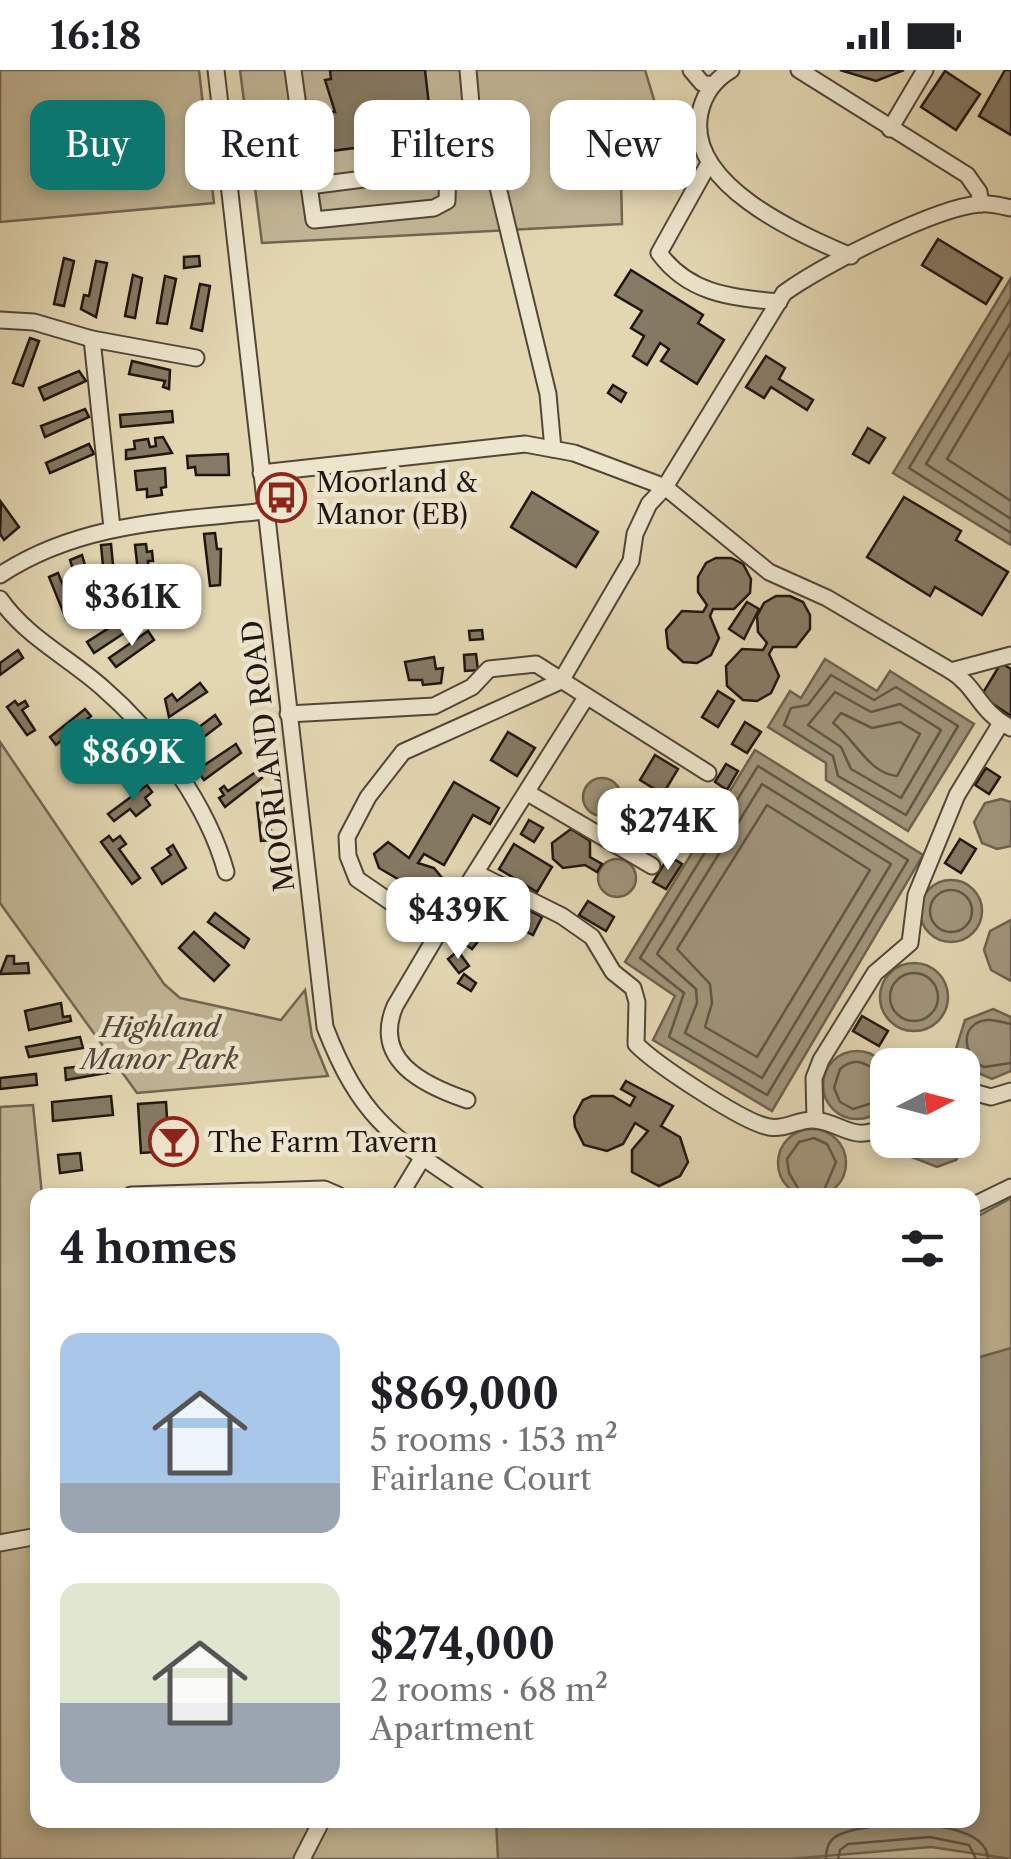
<!DOCTYPE html>
<html lang="en">
<head>
<meta charset="utf-8">
<style>
  body { margin:0; font-family:"Libre Caslon Text",serif; background:#f2f2f2; color:#202124; height:100vh; display:flex; flex-direction:column; font-size:38px; white-space:nowrap }
  * { box-sizing:border-box; margin:0 }
  p { font-size:32px; color:#757577 }
  .icon { flex:none; width:55px; height:55px; fill:none; stroke:currentColor; stroke-width:2; stroke-linecap:round; stroke-linejoin:round }
  .map { position:relative; flex:1; overflow:hidden }
  .panel { position:absolute; left:30px; top:1118px; width:950px; height:640px; display:flex; flex-direction:column; background:#fff; border-radius:20px; box-shadow:0 5px 15px #0003 }
  .panel>* { flex:none }
  .guide { position:absolute; left:30px; top:30px; width:952px; height:90px; display:flex; gap:20px }
  .needle { width:65px; rotate:84deg }
  .tools { position:absolute; left:870px; top:978px; display:grid; gap:20px }
  .tools a { display:grid; place-items:center; width:110px; height:110px; border-radius:20px; background:#fff; box-shadow:0 5px 15px #0003; font-size:50px }
  .price { position:absolute; translate:-50% -85px; padding:0 22px; border-radius:20px; background:#fff; color:#222; font-size:32px; line-height:65px; filter:drop-shadow(0 2px 5px #0008) }
  .price::after { content:''; position:absolute; left:50%; top:60px; width:30px; height:22px; margin-left:-15px; background:inherit; clip-path:polygon(0 0,100% 0,50% 100%) }
  .price.on { background:#0f766e; color:#fff }
  ul { padding:0; list-style:none }
  li { display:flex; align-items:center; gap:30px; height:250px; padding:0 30px }
  li span { display:grid; place-items:center; flex:none; width:280px; height:200px; border-radius:20px; color:#555 }
  li>.icon { margin-inline-start:auto }
  span .icon { width:120px; height:120px; fill:#fffc; stroke-width:1 }
  li b { font-size:42px }
  h2 { display:flex; justify-content:space-between; align-items:center; height:120px; padding:0 30px; font-size:42px }
  .chip { padding:0 35px; border-radius:20px; background:#fff; box-shadow:0 5px 15px #0003; font-size:35px; line-height:90px }
  .chip.on { background:#0f766e; color:#fff }
  .status { display:flex; justify-content:space-between; align-items:center; height:70px; padding:0 50px; background:#fff; direction:ltr }
  .status svg { height:28px; fill:currentColor }
  .map>svg:first-child { display:block }
  .green { fill:#c2b696; stroke:#716653; stroke-width:2.5 }
  .water { fill:#a1957b; stroke:#6d6250; stroke-width:2.5 }
  .lines { fill:none; stroke-linecap:round; stroke-linejoin:round }
  .shore { stroke:#605646; stroke-width:2.5 }
  .building { fill:#857a64; stroke:#201610; stroke-width:2.5 }
  .minor-casing { stroke:#514638; stroke-width:19 }
  .minor { stroke:#ede5cd; stroke-width:15 }
  .labels { text-anchor:middle; stroke-width:9; stroke-linejoin:round; paint-order:stroke }
  .poi-label { font-size:28px; fill:#201610; stroke:#ede5cd; text-anchor:start }
  .street-label { font-size:28px; fill:#201610; stroke:#ede5cd }
  .park-label { font-size:28px; font-style:italic; fill:#514638; stroke:#ede5cd }
</style>
</head>
<body>
<div class="status"><b>16:18</b><svg viewBox="0 0 49 12"><path d="M0 12V9h3v3zM5 12V6h3v6zM10 12V3h3v9zM15 12V0h3v12zM26 1h20v11H26zM47 4h2v5h-2z"/></svg></div>
<div class="map">
<svg width="1011" height="1789" viewBox="0 0 1011 1789">
  <rect width="100%" height="100%" fill="#e3d7b2"/>
  <filter id="stains"><feTurbulence type="fractalNoise" baseFrequency=".002" numOctaves="4"/><feColorMatrix values="0 0 0 0 .2 0 0 0 0 .09 0 0 0 0 .02 0 0 0 .5 -.17"/></filter>
  <radialGradient id="worn" r=".72"><stop offset=".6" stop-color="#630" stop-opacity="0"/><stop offset="1" stop-color="#630" stop-opacity=".3"/></radialGradient>
  <g class="green">
    <polygon points="0,0 199,0 214,133 0,152"/>
    <polygon points="240,0 645,0 670,83 621,106 622,154 262,173"/>
    <polygon points="0,672 164,914 180,928 281,950 305,920 312,967 328,1006 137,1023 0,833"/>
    <polygon points="33,1035 42,1125 38,1125 38,1750 972,1750 973,1149 1011,1128 1011,1789 0,1789 0,1037"/>
  </g>
  <g class="water">
    <polygon points="1011,208 1011,475 893,403"/>
    <polygon points="825,589 877,621 890,601 974,654 908,761 826,710 826,693 768,657 790,621 801,628"/>
    <polygon points="755,680 923,785 772,1041 653,970 675,926 625,892"/>
    <circle cx="602" cy="727" r="19"/>
    <polygon points="1001,729 1011,732 1011,776 997,779 982,773 974,752 985,733"/>
    <circle cx="649" cy="756" r="19"/>
    <circle cx="617" cy="808" r="19"/>
    <circle cx="951" cy="841" r="31"/>
    <polygon points="1011,850 1011,911 991,900 984,880 990,861"/>
    <circle cx="914" cy="927" r="34"/>
    <polygon points="993,939 1011,947 1011,1001 992,1009 964,997 956,979 965,950"/>
    <circle cx="857" cy="1015" r="34"/>
    <polygon points="963,1042 967,1073 956,1090 937,1097 909,1086 901,1070 962,1070"/>
    <circle cx="812" cy="1093" r="34"/>
    <polygon points="1011,1278 1011,1789 931,1777 790,1789 498,1789 496,1750 972,1750 973,1289"/>
  </g>
  <g class="lines">
    <g class="shore">
      <polyline points="1011,228 909,398 1011,463"/>
      <polyline points="1011,252 926,394 1011,449"/>
      <polyline points="1011,281 947,389 1011,431"/>
      <polygon points="831,605 874,630 896,617 958,656 906,745 838,706 833,686 784,655 791,638 808,635"/>
      <polygon points="835,622 871,642 900,634 941,660 901,728 851,699 841,677 808,655"/>
      <path d="M841 643 872 658 900 652 920 664 897 706C868 703 856 670 833 653Z"/>
      <polygon points="758,696 908,790 767,1025 669,967 684,923 640,888"/>
      <polygon points="762,714 891,794 762,1008 685,963 697,933 696,919 657,884"/>
      <polygon points="767,735 870,800 757,987 705,957 712,933 710,914 677,879"/>
      <circle cx="951" cy="841" r="21"/>
      <circle cx="914" cy="927" r="24"/>
      <path d="M1011 954C1003 953 995 949 987 950 958 953 963 987 984 997L1011 993"/>
      <path d="M888 1005C869 1000 861 982 840 999L834 1018 840 1032 853 1039 888 1028"/>
      <polyline points="802,1125 789,1103 787,1089 799,1072 814,1068 827,1074 836,1092 822,1125"/>
      <path d="M826 1789C826 1778 829 1768 841 1764 870 1751 986 1745 988 1789"/>
      <polyline points="838,1789 840,1780 848,1774 930,1767 969,1775 976,1789"/>
    </g>
  </g>
  <g class="building">
    <polygon points="330,0 425,0 431,53 405,56 406,63 386,65 387,74 331,81 327,42 335,42 325,10 331,9"/>
    <polygon points="840,0 904,0 876,11"/>
    <polygon points="1005,0 1011,0 1011,65 979,46"/>
    <polygon points="945,1 980,24 956,60 921,37"/>
    <polygon points="938,169 1002,208 986,234 922,195"/>
    <polygon points="199,186 200,196 184,198 184,187"/>
    <polygon points="64,188 74,191 64,236 54,234"/>
    <polygon points="96,191 107,193 96,247 81,239 84,225 89,226"/>
    <polygon points="631,200 703,245 698,253 724,270 697,314 661,291 669,279 660,273 647,295 633,286 644,266 631,258 642,241 615,225"/>
    <polygon points="133,205 142,208 135,248 125,246"/>
    <polygon points="165,206 176,209 167,254 157,253"/>
    <polygon points="200,214 210,216 202,261 191,258"/>
    <polygon points="30,268 39,271 23,316 13,313"/>
    <polygon points="766,286 785,298 779,309 813,330 807,340 771,317 764,328 746,317"/>
    <polygon points="132,291 170,300 169,319 163,317 165,311 129,304"/>
    <polygon points="79,301 86,311 44,330 39,318"/>
    <polygon points="613,315 626,323 621,332 608,323"/>
    <polygon points="85,339 89,347 45,367 41,356"/>
    <polygon points="172,341 173,352 121,357 120,345"/>
    <polygon points="868,358 885,368 869,393 853,384"/>
    <polygon points="163,367 172,383 126,389 126,380 135,379 134,371 148,369 150,377 156,376 155,368"/>
    <polygon points="89,374 94,384 50,403 46,393"/>
    <polygon points="228,384 229,405 196,405 195,397 188,398 187,386"/>
    <polygon points="165,398 166,417 161,418 162,425 147,427 147,419 137,420 135,401"/>
    <polygon points="532,422 598,462 576,497 511,457"/>
    <polygon points="904,427 961,461 956,470 1008,502 982,545 935,517 930,526 867,487"/>
    <polygon points="1,432 19,457 4,470 0,464"/>
    <polygon points="215,463 217,479 221,479 220,515 210,516 204,464"/>
    <polygon points="111,474 116,526 106,527 101,475"/>
    <polygon points="146,474 147,482 152,481 153,491 148,491 150,520 140,521 135,475"/>
    <polygon points="82,485 93,522 100,519 103,527 84,534 70,490"/>
    <polygon points="716,488 731,488 743,494 751,509 750,523 734,539 713,539 710,546 719,568 711,585 697,593 683,592 668,578 666,560 682,541 703,542 707,535 698,522 698,507 706,493"/>
    <polygon points="58,503 73,540 78,537 81,543 66,549 49,507"/>
    <polygon points="776,526 790,526 803,532 810,545 810,559 796,577 773,577 769,584 779,606 771,623 757,631 743,630 727,616 726,596 742,579 763,580 767,573 758,562 757,546 764,533"/>
    <polygon points="747,532 759,539 744,569 729,559"/>
    <polygon points="131,544 138,554 94,583 87,572"/>
    <polygon points="482,560 483,569 470,570 469,561"/>
    <polygon points="148,561 154,570 116,597 109,588"/>
    <polygon points="18,580 23,588 0,605 0,593"/>
    <polygon points="476,584 478,600 465,601 464,585"/>
    <polygon points="434,587 436,599 443,598 441,613 423,615 422,610 409,610 405,592"/>
    <polygon points="1001,593 1011,599 1011,646 981,626"/>
    <polygon points="200,613 207,622 169,647 165,629 172,624 177,631"/>
    <polygon points="718,621 734,631 718,657 702,647"/>
    <polygon points="15,631 18,635 25,631 28,636 22,640 35,660 27,665 7,637"/>
    <polygon points="85,639 91,646 56,675 50,667"/>
    <polygon points="215,645 221,654 184,682 178,673"/>
    <polygon points="745,652 761,662 747,683 732,674"/>
    <polygon points="508,662 535,678 517,706 491,690"/>
    <polygon points="236,674 241,683 204,710 197,700"/>
    <polygon points="655,685 678,699 663,724 640,710"/>
    <polygon points="726,694 738,701 727,720 715,712"/>
    <polygon points="986,698 1000,707 989,724 975,715"/>
    <polygon points="257,701 262,708 225,737 219,728 224,725 220,719 224,716 228,721"/>
    <polygon points="454,712 499,738 490,754 473,745 444,795 424,784 418,793 434,798 443,809 440,821 425,825 379,798 374,784 388,772 409,788"/>
    <polygon points="147,715 152,722 145,728 150,735 136,746 130,739 114,751 108,744"/>
    <polygon points="268,732 272,770 261,771 257,733"/>
    <polygon points="529,750 543,758 534,772 521,764"/>
    <polygon points="571,759 590,771 590,787 602,794 597,802 585,795 563,798 553,789 552,773"/>
    <polygon points="109,766 113,771 120,766 126,774 119,779 140,808 132,814 101,772"/>
    <polygon points="960,769 976,779 961,803 945,793"/>
    <polygon points="514,774 552,797 537,822 499,799"/>
    <polygon points="173,775 186,798 162,814 152,798 171,785 167,779"/>
    <polygon points="669,786 682,794 666,819 653,812"/>
    <polygon points="498,825 542,847 533,865 489,843"/>
    <polygon points="588,831 614,847 606,861 579,845"/>
    <polygon points="215,843 249,869 244,878 208,852"/>
    <polygon points="472,857 483,865 472,879 462,872"/>
    <polygon points="194,862 229,895 214,911 179,878"/>
    <polygon points="458,881 469,896 459,903 448,889"/>
    <polygon points="7,886 14,886 14,894 28,893 29,903 0,904"/>
    <polygon points="464,904 476,913 471,921 458,913"/>
    <polygon points="61,933 63,947 70,946 71,951 29,960 25,941"/>
    <polygon points="862,946 888,961 879,976 853,961"/>
    <polygon points="80,967 83,978 29,987 26,977"/>
    <polygon points="110,993 112,1002 66,1010 65,998"/>
    <polygon points="36,1004 37,1015 0,1019 0,1008"/>
    <polygon points="626,1011 673,1036 661,1056 680,1067 688,1092 680,1106 659,1116 632,1102 632,1080 648,1061 635,1053 623,1074 607,1081 584,1075 575,1057 574,1047 583,1030 592,1026 613,1026 630,1036 635,1027 621,1019"/>
    <polygon points="111,1026 113,1045 53,1051 52,1032"/>
    <polygon points="166,1032 169,1081 141,1083 138,1034"/>
    <polygon points="80,1083 82,1100 60,1103 58,1085"/>
  </g>
  <g class="lines">
    <defs>
      <g id="minor">
        <path d="M216 0 325 957C362 1053 397 1070 478 1125"/>
        <polyline points="293,0 309,116 489,93"/>
        <polyline points="468,0 471,34 487,72 548,324 553,379"/>
        <polyline points="691,0 702,13 712,15"/>
        <path d="M731 0C714 10 704 24 700 43 685 114 797 163 851 186"/>
        <polyline points="799,0 967,105 979,122 981,134"/>
        <polyline points="890,59 925,0"/>
        <path d="M708 95 659 183C689 224 730 227 779 232"/>
        <polyline points="309,116 314,150 434,138 447,131 448,98"/>
        <polyline points="0,250 34,252 92,269 196,288"/>
        <polyline points="92,269 112,458"/>
        <polyline points="261,403 525,374 574,383 665,417 769,502 827,528 951,601 1011,585"/>
        <path d="M0 505C80 452 172 451 265 441"/>
        <path d="M0 529C27 568 70 588 104 619 157 665 208 736 226 802"/>
        <path d="M951 601C978 618 978 641 1011 658"/>
        <path d="M585 629 453 838 408 844 357 809 348 786 347 767 368 727 403 682 561 611 631 491 635 464 649 434 665 417 784 223C821 196 936 137 980 134 990 133 1001 136 1011 138"/>
        <polyline points="288,644 434,636 472,617 489,599 536,594 708,703"/>
        <polyline points="528,723 652,796"/>
        <path d="M476 803 562 846 592 867 613 902 633 918 637 932 636 974C654 993 744 1053 769 1057 786 1060 798 1049 814 1050 843 1052 855 1077 888 1053"/>
        <path d="M453 838 395 936C372 990 423 1015 467 1030"/>
        <polyline points="962,1019 991,1027 1011,1021"/>
        <polyline points="815,1050 814,1008 821,990 875,903 910,873 916,825 957,725 1001,653"/>
        <polyline points="131,1125 324,1119 338,1125"/>
        <polyline points="400,1125 423,1087"/>
        <polyline points="972,1136 1011,1117"/>
        <polyline points="0,1473 38,1466"/>
        <polyline points="302,1789 322,1750"/>
      </g>
    </defs>
    <use href="#minor" class="minor-casing"/>
    <use href="#minor" class="minor"/>
  </g>
  <defs>
    <symbol id="bus-ring" viewBox="-11 -11 22 22"><circle r="9.5" fill="#ede5cd" stroke="#8f2418" stroke-width="1.5"/><path d="M-5-6H5V4H4V6H2V4H-2V6H-4V4H-5ZM-3.5-4V0h7V-4ZM-3.5 1.2v1.5H-2V1.2ZM2 1.2v1.5H3.5V1.2Z" fill="#8f2418"/></symbol>
    <symbol id="bar-ring" viewBox="-11 -11 22 22"><circle r="9.5" fill="#ede5cd" stroke="#8f2418" stroke-width="1.5"/><path d="M-6-5H6L.8 .8V4.5H3.5V6h-7V4.5H-.8V.8Z" fill="#8f2418"/></symbol>
  </defs>
  <g fill-rule="evenodd">
    <use href="#bus-ring" x="254" y="400" width="55" height="55"/>
    <use href="#bar-ring" x="146" y="1044" width="55" height="55"/>
  </g>
  <g class="labels">
    <g class="poi-label">
      <text x="316" y="422">Moorland &amp;<tspan x="316" dy="32">Manor (EB)</tspan></text>
      <text x="208" y="1082">The Farm Tavern</text>
    </g>
    <g class="street-label">
      <text transform="translate(268 686) rotate(-97)" y="10">MOORLAND ROAD</text>
    </g>
    <g class="park-label">
      <text x="160" y="967">Highland<tspan x="160" dy="32">Manor Park</tspan></text>
    </g>
  </g>
  <rect width="100%" height="100%" filter="url(#stains)"/>
  <rect width="100%" height="100%" fill="url(#worn)"/>
</svg>
<div class="tools">
<a><svg class="needle" viewBox="-14 -14 28 28"><path d="M0-13l5 13h-10z" fill="#e53935"/><path d="M0 13l5-13h-10z" fill="#757577"/></svg></a>
</div>
<b class="price" style="left:132px;top:579px">$361K</b>
<b class="price on" style="left:133px;top:734px">$869K</b>
<b class="price" style="left:668px;top:803px">$274K</b>
<b class="price" style="left:458px;top:892px">$439K</b>
<div class="guide">
<a class="chip on">Buy</a>
<a class="chip">Rent</a>
<a class="chip">Filters</a>
<a class="chip">New</a>
</div>
<section class="panel">
<h2>4 homes<svg class="icon" aria-label="filters" viewBox="0 0 24 24"><path d="M4 7h16M4 17h16"/><circle cx="9" cy="7" r="2"/><circle cx="15" cy="17" r="2"/></svg></h2>
<ul>
<li><span style="background:linear-gradient(#a9c7e8 75%,#9aa5b1 0)"><svg class="icon" aria-label="home" viewBox="0 0 24 24"><path d="M3 11l9-7 9 7M6 9v11h12V9"/></svg></span><div><b>$869,000</b><p>5 rooms · 153 m²</p><p>Fairlane Court</p></div></li>
<li><span style="background:linear-gradient(#dfe7d0 60%,#9aa5b1 0)"><svg class="icon" aria-label="home" viewBox="0 0 24 24"><path d="M3 11l9-7 9 7M6 9v11h12V9"/></svg></span><div><b>$274,000</b><p>2 rooms · 68 m²</p><p>Apartment</p></div></li>
</ul>
</section>
</div>
</body>
</html>
